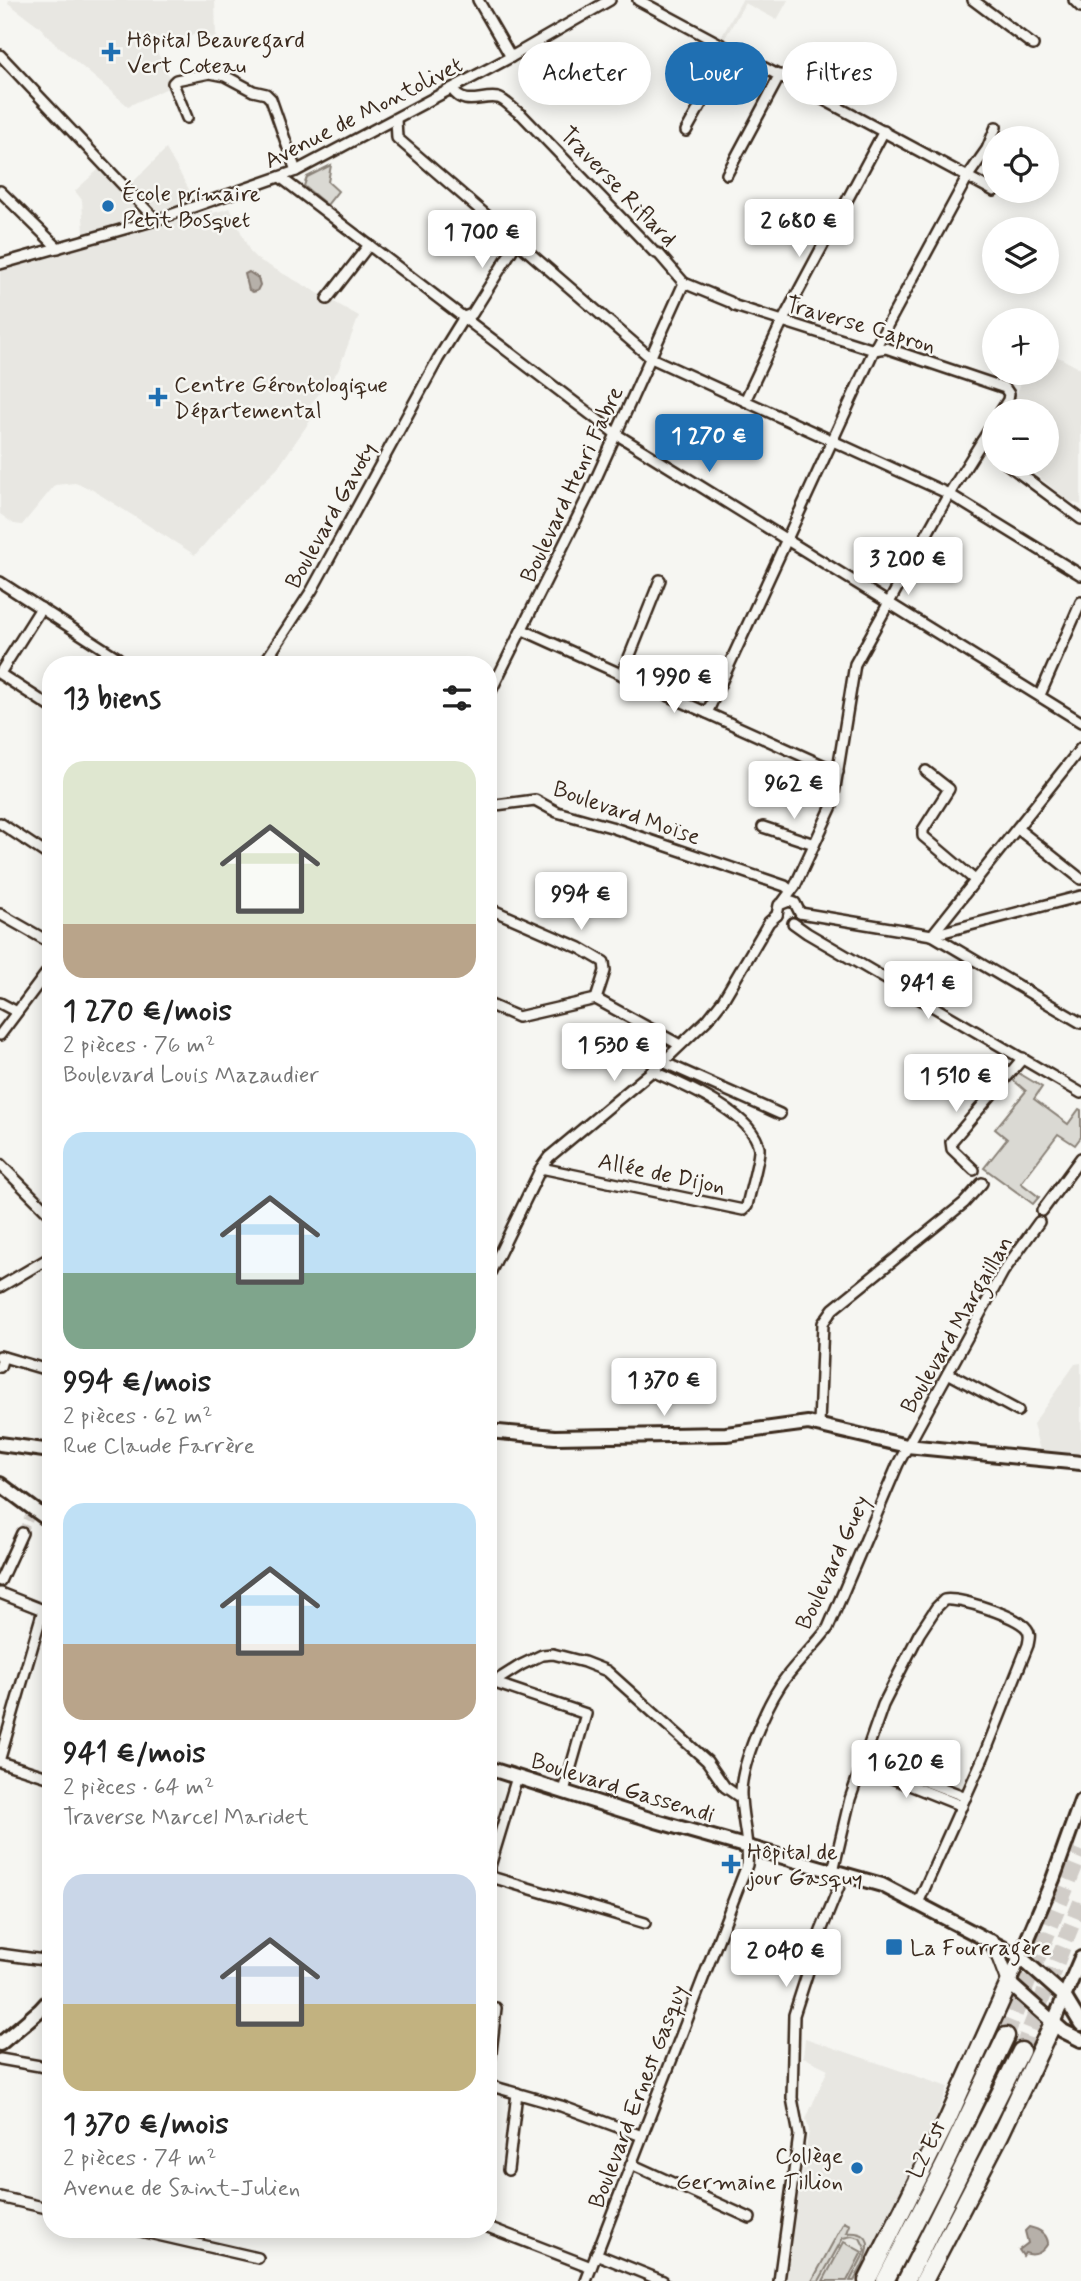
<!DOCTYPE html>
<html lang="fr">
<head>
<meta charset="utf-8">
<style>
  body { margin:0; font-family:Mynerve,sans-serif; background:#f6f6f6; color:#222; height:100vh; display:flex; flex-direction:column; font-size:26px; white-space:nowrap }
  * { box-sizing:border-box; margin:0 }
  p { font-size:23px; color:#767676 }
  .icon { flex:none; width:38px; height:38px; fill:none; stroke:currentColor; stroke-width:2; stroke-linecap:round; stroke-linejoin:round }
  .map { position:relative; flex:1; overflow:hidden }
  .sheet { position:absolute; left:42px; top:656px; width:455px; height:1582px; display:flex; flex-direction:column; background:#fff; border-radius:28px; box-shadow:0 4px 18px #0003 }
  .sheet>* { flex:none }
  .guide { position:absolute; left:518px; top:42px; width:457px; height:63px; display:flex; gap:14px }
  .fabs { position:absolute; left:982px; top:126px; display:grid; gap:14px }
  .fabs a { display:grid; place-items:center; width:77px; height:77px; border-radius:50%; background:#fff; box-shadow:0 4px 18px #0003; font-size:35px }
  .price { position:absolute; translate:-50% -60px; padding:0 16px; border-radius:7px; background:#fff; color:#222; font-size:23px; line-height:46px; filter:drop-shadow(0 2px 4px #0008) }
  .price::after { content:''; position:absolute; left:50%; top:42px; width:21px; height:16px; margin-left:-10px; background:inherit; clip-path:polygon(0 0,100% 0,50% 100%) }
  .price.selected { background:#1f6fb2; color:#fff }
  ul { padding:0; list-style:none }
  li { display:grid; align-content:center; gap:14px; height:371px; padding:0 21px }
  li span { display:grid; place-items:center; height:217px; border-radius:21px; color:#555 }
  li>.icon { margin-inline-start:auto }
  span .icon { width:126px; height:126px; fill:#fffc; stroke-width:1 }
  li b { font-size:30px }
  h2 { display:flex; justify-content:space-between; align-items:center; height:84px; padding:0 21px; font-size:30px }
  .pill { padding:0 24px; border-radius:32px; background:#fff; box-shadow:0 4px 18px #0003; font-size:24px; line-height:63px }
  .pill.selected { background:#1f6fb2; color:#fff }
  .map>svg:first-child { display:block }
  .built { fill:#e8e7e2 }
  .green { fill:#dad9d3; stroke:#8a8278; stroke-width:2 }
  .water { fill:#b6b0a9; stroke:#857a71; stroke-width:2 }
  .lines { fill:none; stroke-linecap:round; stroke-linejoin:round }
  .street-tunnel { stroke:#d1cdc8; stroke-width:9; stroke-dasharray:9 4.5; stroke-linecap:butt }
  .highway-tunnel { stroke:#d1cdc8; stroke-width:16; stroke-dasharray:16 8; stroke-linecap:butt }
  .street-casing { stroke:#3b2a1e; stroke-width:14 }
  .secondary-casing { stroke:#3b2a1e; stroke-width:18 }
  .highway-casing { stroke:#3b2a1e; stroke-width:21 }
  .street { stroke:#f6f6f2; stroke-width:9 }
  .secondary { stroke:#f6f6f2; stroke-width:12 }
  .highway { stroke:#f6f6f2; stroke-width:16 }
  .poi-dot { fill:#1f6fb2; stroke:#f6f6f2; stroke-width:2.5 }
  .labels { text-anchor:middle; stroke-width:5; stroke-linejoin:round; paint-order:stroke }
  .poi-label { font-size:23px; fill:#3b2a1e; stroke:#f6f6f2; text-anchor:start }
  .street-label { font-size:23px; fill:#3b2a1e; stroke:#f6f6f2 }
</style>
</head>
<body>
<div class="map">
<svg width="1081" height="2281" viewBox="0 0 1081 2281">
  <rect width="100%" height="100%" fill="#f6f6f2"/>
  <filter id="ink" filterUnits="userSpaceOnUse"><feTurbulence type="fractalNoise" baseFrequency=".0143" numOctaves="2"/><feDisplacementMap in="SourceGraphic" scale="14" xChannelSelector="R" yChannelSelector="G"/><feConvolveMatrix kernelMatrix="1 2 1 2 8 2 1 2 1" color-interpolation-filters="sRGB"/></filter>
  <g filter="url(#ink)">
    <g class="built">
      <polygon points="9,0 215,0 216,37 212,38 205,32 154,45 169,77 170,87 128,106 53,42 39,26 8,3"/>
      <polygon points="742,0 788,0 777,20 745,3 725,38 722,36"/>
      <polygon points="166,149 195,200 159,212 131,184"/>
      <polygon points="99,169 140,212 138,219 84,233 82,200 75,191"/>
      <polygon points="230,208 250,252 257,259 359,316 338,371 304,412 312,418 277,469 236,508 195,555 91,489 75,483 55,485 22,525 14,524 0,514 0,271 172,223 212,210 213,213"/>
      <polygon points="1047,351 1081,369 1081,505 1068,501 1023,464 1046,464 1046,411 1010,411 1025,373 1046,373"/>
      <polygon points="1081,1363 1081,1455 1040,1451 1033,1424 1075,1364"/>
      <polygon points="805,2038 948,2087 934,2123 876,2248 858,2281 785,2281 809,2130 806,2119 828,2069 803,2057"/>
    </g>
    <g class="green">
      <polygon points="331,165 328,182 338,191 327,205 304,186 307,177"/>
      <polygon points="1017,1072 1042,1087 1034,1099 1068,1124 1079,1109 1081,1110 1081,1137 1075,1145 1058,1134 1021,1183 1039,1197 1033,1204 984,1168 1007,1139 995,1129 1026,1091 1012,1079"/>
      <path d="M844 2222 850 2225 847 2233C884 2230 863 2265 854 2281H850L866 2250 860 2238 852 2236 843 2238 819 2281H812Z"/>
      <polygon points="844,2242 862,2252 847,2281 823,2281"/>
    </g>
    <g class="water">
      <polygon points="249,272 258,278 260,285 257,291 253,292 249,290 245,274"/>
      <path d="M1029 2227C1038 2229 1047 2233 1048 2243 1043 2252 1035 2257 1025 2253L1023 2256 1019 2250 1028 2243 1025 2231Z"/>
    </g>
    <g class="lines">
      <polyline class="street-tunnel" points="22,1533 30,1516"/>
      <g class="highway-tunnel">
        <polyline points="1006,2036 1081,1851"/>
        <polyline points="1021,2051 1081,1902"/>
      </g>
      <defs>
        <g id="street">
          <polyline points="478,0 511,57"/>
          <polyline points="638,0 994,191"/>
          <polyline points="973,0 1033,45"/>
          <polyline points="1074,0 1081,7"/>
          <polyline points="0,55 156,220"/>
          <path d="M452 89C464 108 481 95 498 98 506 100 513 110 521 114L654 252 659 254 684 283 730 302 735 306 874 350 886 348 1005 388 1009 394 1008 400 1001 411"/>
          <polyline points="187,118 174,86 173,83 176,80 210,73 225,76 253,91 266,94 271,99 296,171"/>
          <polyline points="396,119 397,138 651,358 949,494 1081,575"/>
          <polyline points="686,131 732,49"/>
          <polyline points="727,174 780,75"/>
          <polyline points="280,177 616,434 1081,722"/>
          <polyline points="0,191 58,248"/>
          <polyline points="0,264 156,220 296,171 511,57 610,0"/>
          <polyline points="327,299 369,245"/>
          <polyline points="745,401 782,322 884,131"/>
          <polyline points="982,441 994,452"/>
          <polyline points="1007,464 1081,519"/>
          <polyline points="0,582 118,658"/>
          <polyline points="523,630 838,772"/>
          <polyline points="263,665 312,590 438,359 464,317 472,314 517,242"/>
          <polyline points="0,673 41,608"/>
          <polyline points="0,674 51,707"/>
          <polyline points="622,675 660,580"/>
          <polyline points="1040,695 1081,602"/>
          <polyline points="488,697 589,494 684,283"/>
          <polyline points="707,713 874,350 968,176 987,149 996,127"/>
          <polyline points="1081,748 932,935 1081,1023"/>
          <polyline points="926,771 949,789 923,830 923,836 976,881"/>
          <polyline points="488,806 535,800 557,812 611,827 785,886 790,890"/>
          <polyline points="0,823 51,857"/>
          <polyline points="763,827 814,844"/>
          <polyline points="1018,829 1081,879"/>
          <polyline points="783,902 795,886 832,806 855,664 949,494 994,422"/>
          <polyline points="488,908 580,948 604,962 605,971 596,999"/>
          <polyline points="800,913 932,935 1081,896"/>
          <polyline points="0,914 51,943"/>
          <polyline points="777,915 779,905 789,901 795,903 800,913"/>
          <polyline points="793,923 807,933 1081,1093"/>
          <polyline points="0,1003 17,1012"/>
          <polyline points="488,1004 518,1017 596,999 680,1045"/>
          <polyline points="0,1035 51,967"/>
          <polyline points="663,1062 780,1114"/>
          <polyline points="0,1164 51,1215"/>
          <path d="M541 1168 743 1210 747 1206C749 1194 760 1159 759 1148 753 1113 681 1084 652 1071"/>
          <polyline points="974,1170 952,1149 951,1142 1023,1058"/>
          <polyline points="1042,1211 1081,1158"/>
          <polyline points="488,1277 541,1168 549,1157 663,1062 708,1019 723,1000 769,922 777,915"/>
          <polyline points="0,1287 51,1257"/>
          <polyline points="0,1356 51,1371"/>
          <polyline points="0,1367 3,1357"/>
          <polyline points="948,1373 1018,1411"/>
          <polyline points="819,1424 823,1323 833,1309 964,1203 982,1183"/>
          <polyline points="47,1519 51,1508"/>
          <polyline points="0,1581 22,1533"/>
          <polyline points="0,1593 43,1610 0,1758"/>
          <polyline points="492,1682 586,1714 564,1791"/>
          <polyline points="494,1682 521,1665 542,1655 553,1654 584,1662 607,1671 707,1761 725,1787 741,1798"/>
          <polyline points="865,1758 966,1797"/>
          <polyline points="0,1762 51,1778"/>
          <polyline points="862,1766 962,1806"/>
          <path d="M833 1871 850 1799 883 1705 919 1634 936 1608 944 1600C958 1597 1018 1616 1027 1629 1031 1634 1029 1639 1028 1645L983 1758 918 1903"/>
          <polyline points="488,1873 517,1777"/>
          <polyline points="488,1876 645,1923"/>
          <polyline points="0,1954 51,1961"/>
          <polyline points="0,2059 51,2068"/>
          <polyline points="488,2078 496,2008"/>
          <polyline points="488,2085 561,2106 642,2136"/>
          <polyline points="631,2164 750,2218"/>
          <polyline points="508,2170 517,2093"/>
          <polyline points="0,2197 51,2209"/>
          <polyline points="488,2227 591,2267"/>
          <polyline points="136,2230 258,2258"/>
          <polyline points="596,2254 663,2281"/>
          <path d="M586 2281 747 1865C750 1841 740 1815 741 1791 742 1763 765 1709 780 1686 792 1666 813 1649 828 1628L898 1464 1003 1272 1039 1222"/>
          <polyline points="779,2281 799,2135 792,2098 794,2015 821,1931 844,1874"/>
        </g>
        <g id="secondary">
          <polyline points="488,1431 555,1437 726,1434 808,1423 907,1446 1081,1463"/>
          <polyline points="0,1444 51,1451"/>
          <polyline points="0,1484 51,1522"/>
          <polyline points="488,1768 656,1821 882,1885 1020,1957 1064,1996 1081,2024"/>
          <polyline points="991,1941 1000,1959 1009,1983 1063,2031 1081,2040"/>
          <polyline points="1009,1983 1053,1879 1081,1801"/>
          <polyline points="1053,2023 1081,1958"/>
          <polyline points="0,2044 40,2010 51,1998"/>
        </g>
        <g id="highway">
          <polyline points="867,2281 947,2121 1009,1983"/>
          <polyline points="885,2281 946,2162 1006,2036"/>
          <polyline points="906,2281 1021,2051"/>
          <polyline points="924,2281 1000,2135 1053,2023"/>
        </g>
      </defs>
      <use href="#street" class="street-casing"/>
      <use href="#secondary" class="secondary-casing"/>
      <use href="#highway" class="highway-casing"/>
      <use href="#street" class="street"/>
      <use href="#secondary" class="secondary"/>
      <use href="#highway" class="highway"/>
    </g>
  </g>
  <g class="poi-dot">
    <path d="M107.5 41.5h7v7h7v7h-7v7h-7v-7h-7v-7h7z"/>
    <circle cx="108" cy="206" r="7"/>
    <path d="M154.5 386.5h7v7h7v7h-7v7h-7v-7h-7v-7h7z"/>
    <path d="M727.5 1853.5h7v7h7v7h-7v7h-7v-7h-7v-7h7z"/>
    <rect x="885" y="1938" width="18" height="18" rx="3.5"/>
    <circle cx="857" cy="2168" r="7"/>
  </g>
  <g class="labels">
    <g class="poi-label">
      <text x="127" y="47">Hôpital Beauregard<tspan x="127" dy="26">Vert Coteau</tspan></text>
      <text x="122" y="201">École primaire<tspan x="122" dy="26">Petit Bosquet</tspan></text>
      <text x="174" y="392">Centre Gérontologique<tspan x="174" dy="26">Départemental</tspan></text>
      <text x="747" y="1859">Hôpital de<tspan x="747" dy="26">jour Gasquy</tspan></text>
      <text x="910" y="1955">La Fourragère</text>
      <text x="843" y="2163" text-anchor="end">Collège<tspan x="843" dy="26">Germaine Tillion</tspan></text>
    </g>
    <g class="street-label">
      <text transform="translate(363 112) rotate(-27)" y="8">Avenue de Montolivet</text>
      <text transform="translate(619 186) rotate(46)" y="8">Traverse Riflard</text>
      <text transform="translate(861 324) rotate(16)" y="8">Traverse Capron</text>
      <text transform="translate(571 484) rotate(-65)" y="8">Boulevard Henri Fabre</text>
      <text transform="translate(330 515) rotate(-61)" y="8">Boulevard Gavoty</text>
      <text transform="translate(627 812) rotate(19)" y="8">Boulevard Moïse</text>
      <text transform="translate(662 1173) rotate(12)" y="8">Allée de Dijon</text>
      <text transform="translate(956 1324) rotate(-60)" y="8">Boulevard Margaillan</text>
      <text transform="translate(832 1562) rotate(-65)" y="8">Boulevard Guey</text>
      <text transform="translate(623 1787) rotate(17)" y="8">Boulevard Gassendi</text>
      <text transform="translate(637 2096) rotate(-69)" y="8">Boulevard Ernest Gasquy</text>
      <text transform="translate(926 2149) rotate(-64)" y="8">L2 Est</text>
    </g>
  </g>
</svg>
<div class="fabs">
<a><svg class="icon" aria-label="locate" viewBox="0 0 24 24"><circle cx="12" cy="12" r="6"/><path d="M12 2v4M12 18v4M2 12h4M18 12h4"/></svg></a>
<a><svg class="icon" aria-label="layers" viewBox="0 0 24 24"><path d="M12 4l9 5-9 5-9-5zM3 14l9 5 9-5"/></svg></a>
<a>+</a>
<a>−</a>
</div>
<b class="price" style="left:799px;top:259px">2 680 €</b>
<b class="price" style="left:482px;top:270px">1 700 €</b>
<b class="price selected" style="left:709px;top:474px">1 270 €</b>
<b class="price" style="left:908px;top:597px">3 200 €</b>
<b class="price" style="left:674px;top:715px">1 990 €</b>
<b class="price" style="left:794px;top:821px">962 €</b>
<b class="price" style="left:581px;top:932px">994 €</b>
<b class="price" style="left:928px;top:1021px">941 €</b>
<b class="price" style="left:614px;top:1083px">1 530 €</b>
<b class="price" style="left:956px;top:1114px">1 510 €</b>
<b class="price" style="left:664px;top:1418px">1 370 €</b>
<b class="price" style="left:906px;top:1800px">1 620 €</b>
<b class="price" style="left:786px;top:1989px">2 040 €</b>
<div class="guide">
<a class="pill">Acheter</a>
<a class="pill selected">Louer</a>
<a class="pill">Filtres</a>
</div>
<section class="sheet">
<h2>13 biens<svg class="icon" aria-label="filters" viewBox="0 0 24 24"><path d="M4 7h16M4 17h16"/><circle cx="9" cy="7" r="2"/><circle cx="15" cy="17" r="2"/></svg></h2>
<ul>
<li><span style="background:linear-gradient(#dfe7d0 75%,#b9a48a 0)"><svg class="icon" aria-label="home" viewBox="0 0 24 24"><path d="M3 11l9-7 9 7M6 9v11h12V9"/></svg></span><div><b>1 270 €/mois</b><p>2 pièces · 76 m²</p><p>Boulevard Louis Mazaudier</p></div></li>
<li><span style="background:linear-gradient(#bfe0f5 65%,#7fa58c 0)"><svg class="icon" aria-label="home" viewBox="0 0 24 24"><path d="M3 11l9-7 9 7M6 9v11h12V9"/></svg></span><div><b>994 €/mois</b><p>2 pièces · 62 m²</p><p>Rue Claude Farrère</p></div></li>
<li><span style="background:linear-gradient(#bfe0f5 65%,#b9a48a 0)"><svg class="icon" aria-label="home" viewBox="0 0 24 24"><path d="M3 11l9-7 9 7M6 9v11h12V9"/></svg></span><div><b>941 €/mois</b><p>2 pièces · 64 m²</p><p>Traverse Marcel Maridet</p></div></li>
<li><span style="background:linear-gradient(#c9d6e8 60%,#c2b280 0)"><svg class="icon" aria-label="home" viewBox="0 0 24 24"><path d="M3 11l9-7 9 7M6 9v11h12V9"/></svg></span><div><b>1 370 €/mois</b><p>2 pièces · 74 m²</p><p>Avenue de Saint-Julien</p></div></li>
</ul>
</section>
</div>
</body>
</html>
